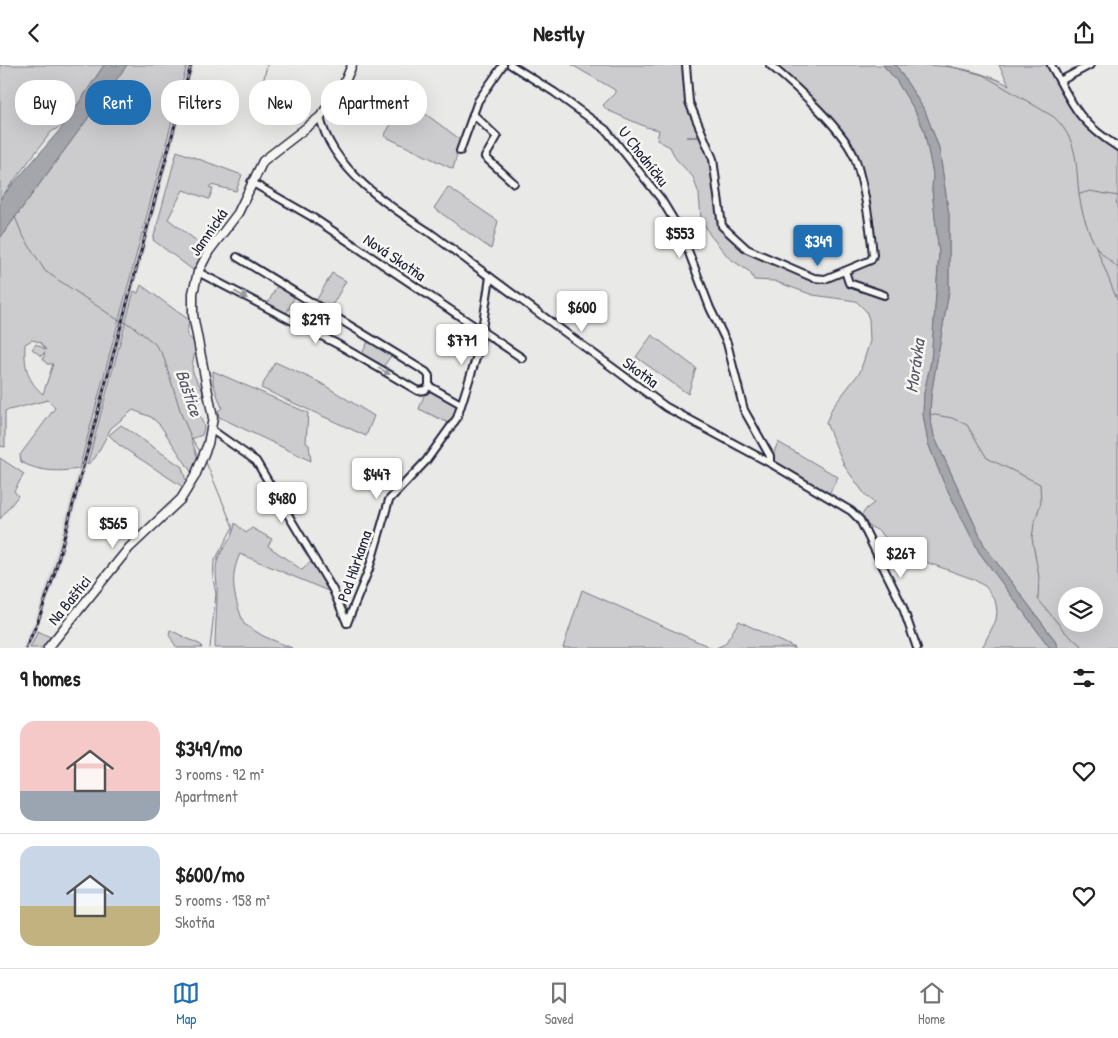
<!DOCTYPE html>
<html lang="en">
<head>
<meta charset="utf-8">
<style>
  body { margin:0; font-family:"Patrick Hand",sans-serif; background:#f2f2f2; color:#222; height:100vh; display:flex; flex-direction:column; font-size:19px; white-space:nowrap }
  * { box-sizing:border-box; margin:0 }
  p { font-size:16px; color:#767676 }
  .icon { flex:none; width:28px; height:28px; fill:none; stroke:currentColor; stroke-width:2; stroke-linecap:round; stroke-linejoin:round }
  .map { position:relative; height:583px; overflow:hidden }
  .panel { display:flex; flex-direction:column; background:#fff; flex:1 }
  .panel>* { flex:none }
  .banner { position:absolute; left:15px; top:15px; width:500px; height:45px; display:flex; gap:10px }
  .fabs { position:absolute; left:1058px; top:522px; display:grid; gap:10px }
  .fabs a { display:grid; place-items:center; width:45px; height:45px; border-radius:50%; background:#fff; box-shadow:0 5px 20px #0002; font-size:25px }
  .price { position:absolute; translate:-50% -42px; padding:0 11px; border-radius:5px; background:#fff; color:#222; font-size:16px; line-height:32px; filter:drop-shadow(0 1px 2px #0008) }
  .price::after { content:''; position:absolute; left:50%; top:30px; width:15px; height:11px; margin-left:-8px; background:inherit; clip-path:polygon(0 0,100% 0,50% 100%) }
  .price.active { background:#1f6fb2; color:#fff }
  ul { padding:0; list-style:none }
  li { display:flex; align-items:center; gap:15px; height:125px; padding:0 20px }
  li+li { border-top:1px solid #e0e0e0 }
  li span { display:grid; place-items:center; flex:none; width:140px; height:100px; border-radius:15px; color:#555 }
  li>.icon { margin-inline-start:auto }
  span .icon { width:60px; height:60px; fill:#fffc; stroke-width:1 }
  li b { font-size:21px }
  h2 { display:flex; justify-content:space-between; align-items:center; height:60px; padding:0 20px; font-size:21px }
  .tag { padding:0 18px; border-radius:20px; background:#fff; box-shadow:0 5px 20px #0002; font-size:18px; line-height:45px }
  .tag.active { background:#1f6fb2; color:#fff }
  header { display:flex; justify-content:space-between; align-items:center; height:65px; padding:0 20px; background:#fff; font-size:22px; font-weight:700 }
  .dock { display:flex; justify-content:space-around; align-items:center; height:70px; border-top:1px solid #e0e0e0; background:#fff; font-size:14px; color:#767676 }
  .dock a { display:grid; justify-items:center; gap:2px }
  .dock .active { color:#1f6fb2 }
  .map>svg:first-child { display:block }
  .built { fill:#dadada }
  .green { fill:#ccccce; stroke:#777784; fill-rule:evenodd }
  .water { fill:#a5a5ac; stroke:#71717f }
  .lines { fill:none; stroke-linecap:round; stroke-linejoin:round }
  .stream { stroke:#71717f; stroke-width:1 }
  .minor-casing { stroke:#22223b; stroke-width:10 }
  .major-casing { stroke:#22223b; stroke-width:11 }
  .minor { stroke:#f6f6f2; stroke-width:6 }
  .major { stroke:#f6f6f2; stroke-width:8 }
  .rail-casing { stroke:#22223b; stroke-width:3 }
  .rail { stroke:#f6f6f2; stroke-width:1; stroke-dasharray:4; stroke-linecap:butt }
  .oneway { fill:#9797a0 }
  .labels { text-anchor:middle; stroke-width:5; stroke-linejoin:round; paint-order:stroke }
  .street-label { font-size:16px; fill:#22223b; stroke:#f6f6f2 }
  .water-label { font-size:18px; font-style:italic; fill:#565668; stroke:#f6f6f2 }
</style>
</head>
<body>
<header><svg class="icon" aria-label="back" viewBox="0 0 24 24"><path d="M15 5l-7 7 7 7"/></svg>Nestly<svg class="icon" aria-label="share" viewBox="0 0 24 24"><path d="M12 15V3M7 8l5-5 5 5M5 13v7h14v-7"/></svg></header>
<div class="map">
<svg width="1118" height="583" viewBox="0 0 1118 583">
  <rect width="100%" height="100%" fill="#e9e9e7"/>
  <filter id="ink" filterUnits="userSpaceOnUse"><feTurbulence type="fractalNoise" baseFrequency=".02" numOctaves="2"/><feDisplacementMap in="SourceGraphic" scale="10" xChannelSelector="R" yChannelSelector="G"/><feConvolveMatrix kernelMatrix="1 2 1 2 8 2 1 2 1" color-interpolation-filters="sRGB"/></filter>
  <g filter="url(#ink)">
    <polygon class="built" points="187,0 194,0 57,511 30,583 22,583 35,555 50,509"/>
    <g class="green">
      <polygon points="0,0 104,0 65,59 51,67 0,134"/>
      <path d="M127 0H187L79 404C58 407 40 407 21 397L20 390 55 343 48 335 5 346V382L0 381V173ZM32 275 40 277 46 285 36 279 32 284 41 291 45 287 43 294 47 299H53L43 329C27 316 24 301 25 279Z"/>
      <polygon points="572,0 684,0 685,26 702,72 686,72 703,72 715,102 723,156 727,165 733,171 755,185 819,211 838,212 875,192 851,82 809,30 774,0 883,0 896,15 914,44 924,65 933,109 932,125 939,189 931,296 924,328 923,349 928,378 943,416 979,487 1050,583 982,583 996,555 997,546 995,535 986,522 973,514 923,496 888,475 879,466 867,460 860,453 866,444 874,438 866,431 845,402 826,358 832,343 860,307 870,276 869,254 866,246 856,236 813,230 774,216 754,215 750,207 729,193 710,170 701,153 699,129 693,112 676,94 670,82 657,75 659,65 646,62 607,45 603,40 615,28 615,25"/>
      <path d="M896 0C942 0 967 0 1009 20L999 0H1050L1075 48 1118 84V133L1116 138H1118V583H1058L1054 574 985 482 934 371 930 351 931 330 949 226V150L939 83 925 46ZM1066 531H1094V559H1066Z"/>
      <polygon points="409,37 461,75 453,104 384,71 403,39"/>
      <polygon points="177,86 242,110 236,126 211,120 209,122 213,124 209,134 183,125 168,154 206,183 193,205 153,175"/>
      <polygon points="448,122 498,156 491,184 434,143"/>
      <polygon points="332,208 346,216 330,244 316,236"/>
      <polygon points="278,219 296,229 286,249 267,240"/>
      <path d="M141 220 189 255 187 271C204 280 189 294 193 307 195 315 202 320 203 329 193 345 201 349 204 363L202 370 191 374 198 393 192 408 160 360 151 352 133 345 111 363 95 393 87 400 134 226 138 228Z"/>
      <polygon points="652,270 696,303 688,329 636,292"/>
      <polygon points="369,274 393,288 383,302 362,289"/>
      <polygon points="275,297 319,317 374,351 366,371 261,323"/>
      <polygon points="213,306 308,348 306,378 309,380 311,396 219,352 218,346 222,343 213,318"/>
      <polygon points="430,326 455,340 457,345 451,359 419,344 425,328"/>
      <polygon points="121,360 182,402 186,416 183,422 119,380 109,370"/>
      <polygon points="778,377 838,412 829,429 773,397 773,390"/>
      <polygon points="0,393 24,409 14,426 18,431 0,454"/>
      <path d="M235 458 246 468 252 463 272 474 268 481 302 505 312 496 329 524 328 526 240 489C228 514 235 535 244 559L263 571 292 583H215C215 564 217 546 217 528 218 517 214 509 217 497 221 482 233 476 235 458Z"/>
      <polygon points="582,525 712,583 563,583"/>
      <polygon points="739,556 795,583 716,583 725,579"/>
      <polygon points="170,565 201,580 202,583 177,583 169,570"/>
      <polygon points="38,566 50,572 42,583 30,583"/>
    </g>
    <g class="water">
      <polygon points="104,0 127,0 0,173 0,134 65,59"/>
      <polygon points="883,0 896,0 925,46 939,83 949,150 949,226 931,330 930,351 934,371 985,482 1054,574 1058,583 1050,583 979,487 943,416 928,378 923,349 924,328 931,296 939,189 932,125 933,109 924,65 914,44 896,15"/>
    </g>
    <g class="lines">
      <g class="stream">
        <path d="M945 0 983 10 1054 52C1084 81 1073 109 1082 145 1085 156 1089 168 1094 178 1098 187 1111 196 1118 203"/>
        <polyline points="256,49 267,0"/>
        <polyline points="1080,129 1090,126 1118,131"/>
        <polyline points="15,152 22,169 45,206 115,253 131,260 154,278 163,290 182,351 192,374 201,388"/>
        <polyline points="1096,182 1118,237"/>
        <polyline points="930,349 952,353 967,360 987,393 1040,419 1041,437 1034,459 1032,473 1039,512 1038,534 1065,567 1084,583"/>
        <polyline points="205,395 233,462 214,497 213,513 216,529 210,583"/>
      </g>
      <defs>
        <g id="minor">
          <polyline points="511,0 554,27 606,65 661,134 681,167 710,243 727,278 744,345 770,391 770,398"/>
          <path d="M686 0 689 37 713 94 722 161 747 184 814 213 825 214 871 195 873 190C870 159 865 125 856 96 846 66 794 20 770 0"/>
          <path d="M1051 0C1073 40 1078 57 1118 82"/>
          <polyline points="1060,16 1090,0"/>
          <polyline points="473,49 497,72 485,92 514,118"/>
          <path d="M320 52C332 104 387 140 429 167L666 342 770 398 851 446 860 455 902 540 917 583"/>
          <polyline points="460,86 478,36 503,0"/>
          <polyline points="251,117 312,152 522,293"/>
          <polyline points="237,192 426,307 429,311 429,321 461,339"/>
          <polyline points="845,206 849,218 884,230"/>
          <polyline points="198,207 339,280 418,326 425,325 429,321"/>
          <polyline points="212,365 256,396 333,525 347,558"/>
          <polyline points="347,558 369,504 389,435 426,396 457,353 479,284 490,212"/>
        </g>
        <polyline id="major" points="48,583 129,483 181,434 195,411 208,379 213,353 193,250 193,228 198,207 209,186 238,148 263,96 320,52 344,19 352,0"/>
      </defs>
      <use href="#minor" class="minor-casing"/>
      <use href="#major" class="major-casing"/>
      <use href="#minor" class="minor"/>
      <use href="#major" class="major"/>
      <defs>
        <polyline id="rail" points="26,583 38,556 54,510 191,0"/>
      </defs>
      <use href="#rail" class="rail-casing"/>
      <use href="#rail" class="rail"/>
    </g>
    <defs><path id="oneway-solid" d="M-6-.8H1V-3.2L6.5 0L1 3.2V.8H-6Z" transform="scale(1.25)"/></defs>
    <g class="oneway">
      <use href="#oneway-solid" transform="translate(241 230) rotate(29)"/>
      <use href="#oneway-solid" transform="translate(384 306) rotate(30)"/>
    </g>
  </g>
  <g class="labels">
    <g class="street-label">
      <text transform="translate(644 91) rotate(52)" y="6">U Chodníčku</text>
      <text transform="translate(208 167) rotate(-55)" y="6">Jamnická</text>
      <text transform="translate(395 192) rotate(34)" y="6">Nová Skotňa</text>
      <text transform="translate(641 307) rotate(36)" y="6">Skotňa</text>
      <text transform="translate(354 501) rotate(-71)" y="6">Pod Hůrkama</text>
      <text transform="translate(69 535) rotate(-51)" y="6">Na Baštici</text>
    </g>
    <g class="water-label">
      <text transform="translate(915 301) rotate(-82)" y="6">Morávka</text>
      <text transform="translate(189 328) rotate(71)" y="6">Baštice</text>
    </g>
  </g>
</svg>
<div class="fabs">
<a><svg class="icon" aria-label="layers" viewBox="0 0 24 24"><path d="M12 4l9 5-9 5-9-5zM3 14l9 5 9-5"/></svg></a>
</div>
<b class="price" style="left:680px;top:194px">$553</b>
<b class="price active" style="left:818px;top:202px">$349</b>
<b class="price" style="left:582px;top:268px">$600</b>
<b class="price" style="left:316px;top:280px">$297</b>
<b class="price" style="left:462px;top:301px">$771</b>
<b class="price" style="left:377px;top:435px">$447</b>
<b class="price" style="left:282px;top:459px">$480</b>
<b class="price" style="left:113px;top:484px">$565</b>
<b class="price" style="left:901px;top:514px">$267</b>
<div class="banner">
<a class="tag">Buy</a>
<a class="tag active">Rent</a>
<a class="tag">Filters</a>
<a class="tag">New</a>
<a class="tag">Apartment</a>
</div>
</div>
<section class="panel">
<h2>9 homes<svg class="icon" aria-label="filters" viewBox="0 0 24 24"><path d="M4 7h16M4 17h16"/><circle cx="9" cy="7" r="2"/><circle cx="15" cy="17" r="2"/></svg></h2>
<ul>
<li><span style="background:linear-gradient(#f6c9c9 70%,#9aa5b1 0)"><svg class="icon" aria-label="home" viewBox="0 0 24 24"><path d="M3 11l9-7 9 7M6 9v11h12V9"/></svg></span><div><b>$349/mo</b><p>3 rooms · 92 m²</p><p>Apartment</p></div><svg class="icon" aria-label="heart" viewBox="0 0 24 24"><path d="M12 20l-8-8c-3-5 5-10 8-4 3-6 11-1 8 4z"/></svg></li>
<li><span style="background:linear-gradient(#c9d6e8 60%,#c2b280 0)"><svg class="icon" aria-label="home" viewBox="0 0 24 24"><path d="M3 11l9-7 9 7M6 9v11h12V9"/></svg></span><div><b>$600/mo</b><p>5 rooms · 158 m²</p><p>Skotňa</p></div><svg class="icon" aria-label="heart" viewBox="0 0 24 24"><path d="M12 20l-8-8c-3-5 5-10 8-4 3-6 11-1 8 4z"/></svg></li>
</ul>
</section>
<nav class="dock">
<a class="active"><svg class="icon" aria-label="map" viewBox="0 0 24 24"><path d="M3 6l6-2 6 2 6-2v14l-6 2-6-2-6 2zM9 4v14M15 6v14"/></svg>Map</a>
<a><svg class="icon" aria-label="saved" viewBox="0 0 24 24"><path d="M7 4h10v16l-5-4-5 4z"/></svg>Saved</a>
<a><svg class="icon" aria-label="home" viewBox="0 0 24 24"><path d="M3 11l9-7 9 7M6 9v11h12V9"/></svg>Home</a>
</nav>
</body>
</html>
